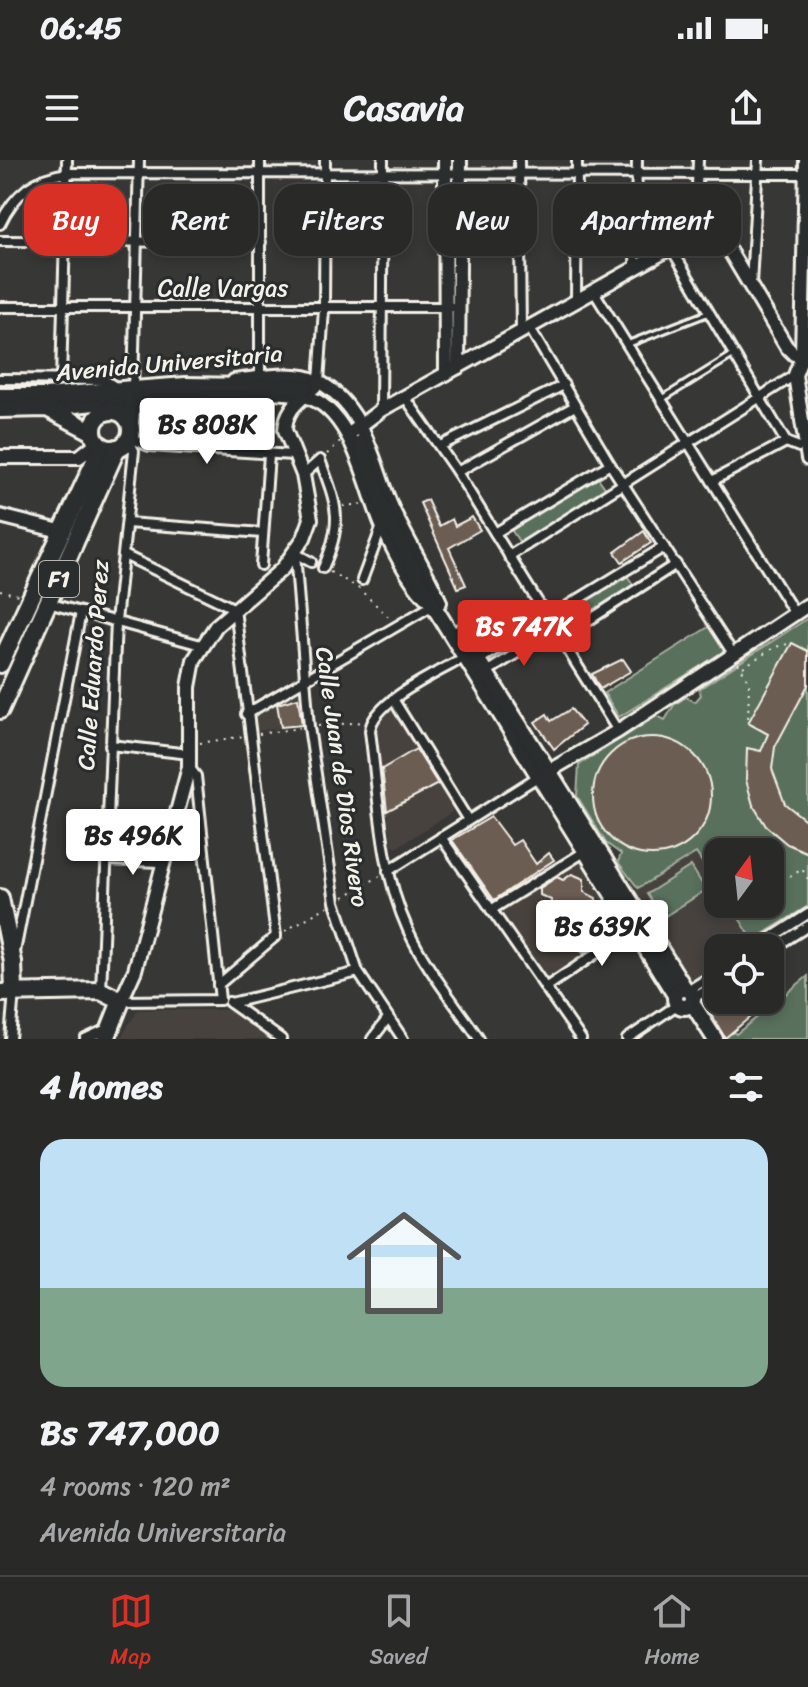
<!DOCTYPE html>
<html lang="en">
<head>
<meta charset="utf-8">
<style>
  body { margin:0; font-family:Sriracha,sans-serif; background:#313130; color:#f1f3f6; height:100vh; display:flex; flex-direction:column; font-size:30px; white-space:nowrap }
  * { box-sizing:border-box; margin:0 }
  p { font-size:26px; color:#a5a6a8 }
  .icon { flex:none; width:44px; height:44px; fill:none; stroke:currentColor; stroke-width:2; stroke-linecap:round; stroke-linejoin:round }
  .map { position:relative; height:879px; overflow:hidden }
  .sheet { display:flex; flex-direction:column; background:#292928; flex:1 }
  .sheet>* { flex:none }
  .banner { position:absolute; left:24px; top:24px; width:760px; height:72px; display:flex; gap:16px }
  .needle { width:52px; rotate:15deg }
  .buttons { position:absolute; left:704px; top:678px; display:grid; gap:16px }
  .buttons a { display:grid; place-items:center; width:80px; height:80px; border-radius:16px; background:#292928; box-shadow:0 4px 12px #0003,0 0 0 2px #454545; font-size:40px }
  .price { position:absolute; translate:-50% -68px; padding:0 18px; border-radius:8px; background:#fff; color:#222; font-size:26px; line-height:52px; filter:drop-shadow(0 2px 4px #0008) }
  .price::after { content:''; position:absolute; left:50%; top:48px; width:24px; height:18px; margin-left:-12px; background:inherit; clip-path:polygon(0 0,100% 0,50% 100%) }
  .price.on { background:#d93025; color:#fff }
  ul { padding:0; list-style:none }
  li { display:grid; align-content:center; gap:16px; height:424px; padding:0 40px }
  li span { display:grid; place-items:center; height:248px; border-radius:24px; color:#555 }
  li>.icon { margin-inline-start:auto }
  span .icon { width:144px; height:144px; fill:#fffc; stroke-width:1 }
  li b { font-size:34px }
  h2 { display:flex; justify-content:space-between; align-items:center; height:96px; padding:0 40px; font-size:34px }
  .chip { padding:0 28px; border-radius:24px; background:#292928; box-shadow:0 4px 12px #0003,0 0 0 2px #454545; font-size:28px; line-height:72px }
  .chip.on { background:#d93025; color:#fff }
  .status { display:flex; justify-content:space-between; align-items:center; height:56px; padding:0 40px; background:#292928; direction:ltr }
  .status svg { height:22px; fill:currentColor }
  header { display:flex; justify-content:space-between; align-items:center; height:104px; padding:0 40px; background:#292928; font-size:36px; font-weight:700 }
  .tab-bar { display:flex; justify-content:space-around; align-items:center; height:112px; border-top:2px solid #454545; background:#292928; font-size:22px; color:#a5a6a8 }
  .tab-bar a { display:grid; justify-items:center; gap:4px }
  .tab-bar .on { color:#d93025 }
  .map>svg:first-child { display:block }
  .built { fill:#47423e }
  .green { fill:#59705c; stroke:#a6b0a2; stroke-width:2 }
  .building { fill:#6c5d53; stroke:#f4f1e8; stroke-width:2 }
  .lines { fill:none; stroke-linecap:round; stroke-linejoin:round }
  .primary-tunnel { stroke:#535350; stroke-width:14; stroke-dasharray:14 7; stroke-linecap:butt }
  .lane-casing { stroke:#f4f1e8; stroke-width:10 }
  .street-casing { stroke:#f4f1e8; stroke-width:14 }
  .secondary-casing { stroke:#f4f1e8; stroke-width:18 }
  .primary-casing { stroke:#f4f1e8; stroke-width:20 }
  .highway-casing { stroke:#f4f1e8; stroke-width:22 }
  .path { stroke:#f4f1e8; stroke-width:2; stroke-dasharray:2 6; stroke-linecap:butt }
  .lane { stroke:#2a2d2e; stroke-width:4 }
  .street { stroke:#2a2d2e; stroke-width:8 }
  .secondary { stroke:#2a2d2e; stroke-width:12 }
  .primary { stroke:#2a2d2e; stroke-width:14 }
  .highway { stroke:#2a2d2e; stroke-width:16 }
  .labels { text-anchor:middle; stroke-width:6; stroke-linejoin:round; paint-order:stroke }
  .shield { fill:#2a2d2e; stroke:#b7b6b0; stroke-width:2 }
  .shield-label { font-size:22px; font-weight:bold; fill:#f4f1e8 }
  .street-label { font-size:24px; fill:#f4f1e8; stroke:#2a2d2e }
</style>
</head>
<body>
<div class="status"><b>06:45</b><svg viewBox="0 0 49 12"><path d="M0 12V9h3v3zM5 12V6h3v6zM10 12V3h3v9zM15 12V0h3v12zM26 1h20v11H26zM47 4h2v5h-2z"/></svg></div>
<header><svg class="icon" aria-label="menu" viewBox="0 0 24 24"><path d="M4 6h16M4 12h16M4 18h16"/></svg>Casavia<svg class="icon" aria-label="share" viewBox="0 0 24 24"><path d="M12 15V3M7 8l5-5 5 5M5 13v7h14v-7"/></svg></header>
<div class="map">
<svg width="808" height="879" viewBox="0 0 808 879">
  <rect width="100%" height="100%" fill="#373735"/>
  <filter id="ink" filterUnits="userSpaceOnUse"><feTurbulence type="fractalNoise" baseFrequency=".0125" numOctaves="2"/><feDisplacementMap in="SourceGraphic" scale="16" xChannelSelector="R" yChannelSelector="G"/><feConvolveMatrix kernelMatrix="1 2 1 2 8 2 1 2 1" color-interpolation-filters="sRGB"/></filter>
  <g filter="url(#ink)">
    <g class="built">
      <polygon points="299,532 303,565 255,571 255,552"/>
      <polygon points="392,549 417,589 380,610 374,564"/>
      <polygon points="439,624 453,645 452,652 396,688 392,685 387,651"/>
      <polygon points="697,693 718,726 718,744 730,744 753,780 742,788 718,788 718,803 691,821 632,732"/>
      <polygon points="585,698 612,742 595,754 596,767 605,781 546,819 500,752"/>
      <polygon points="138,850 235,850 273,879 120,879"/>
    </g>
    <g class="green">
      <polygon points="241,238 241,242 144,270 145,251 153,242"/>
      <polygon points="596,315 606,329 520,383 510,368"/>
      <polygon points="625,413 635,427 594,454 584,439"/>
      <polygon points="808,458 808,746 753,780 730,744 770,744 770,692 718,692 718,726 696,693 638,728 618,702 621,694 606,683 577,636 579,605 657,556 665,560 674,545 686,537 695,542 701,535 699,529"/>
      <polygon points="710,466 726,490 619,557 604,533"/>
      <polygon points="691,706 706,730 662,758 647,734"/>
      <polygon points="808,816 808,879 723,879 733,872 736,874"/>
    </g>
    <g class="building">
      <polygon points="427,340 439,366 452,359 455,366 472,357 480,370 449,388 466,425 458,428 420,343"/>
      <polygon points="644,371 651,383 622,402 615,392"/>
      <polygon points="792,483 808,491 808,525 775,587 772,609 785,644 808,662 808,693 787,684 766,666 753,645 746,620 747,588 761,591 768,574 748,563"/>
      <polygon points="623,499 631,511 600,529 592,514"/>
      <polygon points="298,538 302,565 281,567 277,544"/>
      <polygon points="571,549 584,565 554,589 535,562 547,554 551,561"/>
      <circle cx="652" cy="636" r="59"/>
      <polygon points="416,589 438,624 387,651 382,609"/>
      <polygon points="491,657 512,685 520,680 536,704 549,693 554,700 494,740 452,680"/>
      <polygon points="572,714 584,719 584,732 596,738 595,750 586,757 586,768 597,776 597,785 584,793 574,787 574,776 563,770 562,758 551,752 551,740 540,735 540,728 557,717 563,720"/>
      <polygon points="773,796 784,829 725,878 703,841 718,831 718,840 742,840 749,849 760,840 770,840 770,797"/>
    </g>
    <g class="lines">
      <polyline class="primary-tunnel" points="306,227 340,250 360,282"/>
      <defs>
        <g id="lane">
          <polyline points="628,184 708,153"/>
          <polyline points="662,239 733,195"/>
        </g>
        <g id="street">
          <polyline points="260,0 260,218"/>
          <polyline points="519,0 521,172"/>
          <path d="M0 64C14 34 35 17 68 13L806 14"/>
          <polyline points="695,78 698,0"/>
          <polyline points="0,81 261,82"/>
          <polyline points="671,88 786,282 799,287 808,284"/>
          <polyline points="635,106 637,0"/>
          <polyline points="751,124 758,0"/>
          <polyline points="593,130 795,454"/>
          <polyline points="576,140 577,0"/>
          <polyline points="0,147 459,147"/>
          <polyline points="529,167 610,304 734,495"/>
          <polyline points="0,219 105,220 117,228"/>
          <polyline points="61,221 67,0"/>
          <polyline points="319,222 324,149 325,0"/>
          <polyline points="133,229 139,0"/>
          <polyline points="405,237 457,312 618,571"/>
          <polyline points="381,250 383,0"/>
          <polyline points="130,278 149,286 293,295"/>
          <polyline points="440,286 564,225"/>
          <polyline points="457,312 575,246"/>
          <path d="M303 315 320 300C337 345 344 362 323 408"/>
          <polyline points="712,321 786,282"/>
          <polyline points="127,363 263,373"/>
          <polyline points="495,373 610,304"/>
          <polyline points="295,393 309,567 335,742 358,812 403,879"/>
          <polyline points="295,393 311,402"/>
          <polyline points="124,395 235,449 276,776 218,825"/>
          <polyline points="509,396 795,215"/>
          <polyline points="261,405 269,295"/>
          <polyline points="362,420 382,366"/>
          <polyline points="48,443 201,485"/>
          <polyline points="560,479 676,404"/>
          <path d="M465 497C441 511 372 541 370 571 379 637 380 709 408 770 426 809 456 844 479 879"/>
          <polyline points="477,501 664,387"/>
          <polyline points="485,513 554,470"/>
          <polyline points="393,539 468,660"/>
          <polyline points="246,554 433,445"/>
          <polyline points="110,585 190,594"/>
          <polyline points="441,677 581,879"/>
          <polyline points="106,700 161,702"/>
          <polyline points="388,711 539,616"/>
          <polyline points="491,750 589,689"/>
          <polyline points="755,788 808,754"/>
          <polyline points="770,790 808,766"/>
          <polyline points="15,792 81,452"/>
          <polyline points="545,828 634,768"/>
          <polyline points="689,830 718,812"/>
          <polyline points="101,831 116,461 134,291 129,280"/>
          <polyline points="694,838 718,823"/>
          <polyline points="121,841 220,840 196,616 189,607"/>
          <polyline points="229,842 281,879"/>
          <polyline points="231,843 358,812"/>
          <polyline points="10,879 14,831"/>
          <polyline points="85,879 109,868"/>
          <polyline points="372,879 388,858"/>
          <polyline points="627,879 677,845"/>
        </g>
        <g id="secondary">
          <polyline points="445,0 446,214"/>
          <polyline points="806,0 802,197 795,215 808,299"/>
          <polyline points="458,207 460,0"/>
          <path d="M234 221C260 218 295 210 319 222 366 247 373 305 392 348 407 380 426 410 440 442"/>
          <path d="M188 236C219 235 277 228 305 236 352 249 365 324 381 363 393 390 406 416 425 437"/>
          <polyline points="348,275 381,250 671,88 705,76 726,85 786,186 794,194 808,198"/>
          <polyline points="0,297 79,297 98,282"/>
          <polyline points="0,356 64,372"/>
          <polyline points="549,611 618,571 808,445"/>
          <path d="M121 841 135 810 189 607V527L194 500 216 466 282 409 304 378 311 359 303 315 285 270C286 245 304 239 319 222"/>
        </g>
        <g id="primary">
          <polyline points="47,248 198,232"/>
          <polyline points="104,252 133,229 186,225 306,227"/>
          <polyline points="360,283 386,355 433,445 538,615"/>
          <polyline points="460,472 548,610"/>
          <polyline points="549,611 685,829"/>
          <polyline points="540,618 675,835"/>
          <circle cx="684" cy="838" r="9"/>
          <polyline points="692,843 715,879"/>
        </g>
        <g id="highway">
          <polyline points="0,237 46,237 133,229 130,263"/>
          <polyline points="0,249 47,248 93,272"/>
          <circle cx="112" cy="270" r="19"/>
          <polyline points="0,504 102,286"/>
          <polyline points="0,550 117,288"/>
          <polyline points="0,738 13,802 14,831"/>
          <polyline points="0,833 101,831 121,841 106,879"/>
        </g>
      </defs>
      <use href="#lane" class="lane-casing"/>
      <use href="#street" class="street-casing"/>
      <use href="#secondary" class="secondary-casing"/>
      <use href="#primary" class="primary-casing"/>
      <use href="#highway" class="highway-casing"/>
      <g class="path">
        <polyline points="327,294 340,282"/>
        <polyline points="343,346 365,344"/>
        <polyline points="330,412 357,427 391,459"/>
        <polyline points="0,430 18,435"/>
        <polyline points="738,503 749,521 748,563"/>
        <polyline points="743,507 775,487 792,483"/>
        <polyline points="318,566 364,562"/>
        <polyline points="259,574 300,568"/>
        <polyline points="200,583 245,576"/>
        <polyline points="790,717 802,709 808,719"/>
        <polyline points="344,737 380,716"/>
        <polyline points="285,771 328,746"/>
      </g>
      <use href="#lane" class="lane"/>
      <use href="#street" class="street"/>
      <use href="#secondary" class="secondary"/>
      <use href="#primary" class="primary"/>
      <use href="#highway" class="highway"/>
    </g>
  </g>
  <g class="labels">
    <rect class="shield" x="39" y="401" width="40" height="36" rx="6"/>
    <g class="shield-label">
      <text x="59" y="427">F1</text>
    </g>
    <g class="street-label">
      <text x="223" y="136">Calle Vargas</text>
      <text transform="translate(169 203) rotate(-5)" y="8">Avenida Universitaria</text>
      <text transform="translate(93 505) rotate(-86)" y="8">Calle Eduardo Perez</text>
      <text transform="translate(342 617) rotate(82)" y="8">Calle Juan de Dios Rivero</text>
    </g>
  </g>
</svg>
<div class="buttons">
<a><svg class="needle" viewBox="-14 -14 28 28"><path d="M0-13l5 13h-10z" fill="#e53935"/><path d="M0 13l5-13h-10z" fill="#a5a6a8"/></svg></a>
<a><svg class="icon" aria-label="locate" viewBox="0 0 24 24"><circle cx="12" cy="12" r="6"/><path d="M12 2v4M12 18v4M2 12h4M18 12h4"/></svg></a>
</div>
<b class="price" style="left:207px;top:306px">Bs 808K</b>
<b class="price on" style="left:524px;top:508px">Bs 747K</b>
<b class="price" style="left:133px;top:717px">Bs 496K</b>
<b class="price" style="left:602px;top:808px">Bs 639K</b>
<div class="banner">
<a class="chip on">Buy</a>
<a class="chip">Rent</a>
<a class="chip">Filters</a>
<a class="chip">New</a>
<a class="chip">Apartment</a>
</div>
</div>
<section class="sheet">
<h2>4 homes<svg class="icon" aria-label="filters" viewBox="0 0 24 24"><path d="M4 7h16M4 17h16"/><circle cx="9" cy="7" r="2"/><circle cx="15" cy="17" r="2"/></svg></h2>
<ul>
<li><span style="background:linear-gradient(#bfe0f5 60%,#7fa58c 0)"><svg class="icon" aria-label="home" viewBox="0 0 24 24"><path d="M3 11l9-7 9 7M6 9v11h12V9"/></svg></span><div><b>Bs 747,000</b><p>4 rooms · 120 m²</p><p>Avenida Universitaria</p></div></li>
</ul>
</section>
<nav class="tab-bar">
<a class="on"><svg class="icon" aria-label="map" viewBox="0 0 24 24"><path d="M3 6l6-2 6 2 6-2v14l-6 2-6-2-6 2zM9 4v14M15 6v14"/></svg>Map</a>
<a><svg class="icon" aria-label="saved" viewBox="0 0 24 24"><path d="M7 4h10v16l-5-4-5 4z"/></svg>Saved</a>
<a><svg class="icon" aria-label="home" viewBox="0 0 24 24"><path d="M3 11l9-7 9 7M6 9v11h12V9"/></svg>Home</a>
</nav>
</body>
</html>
